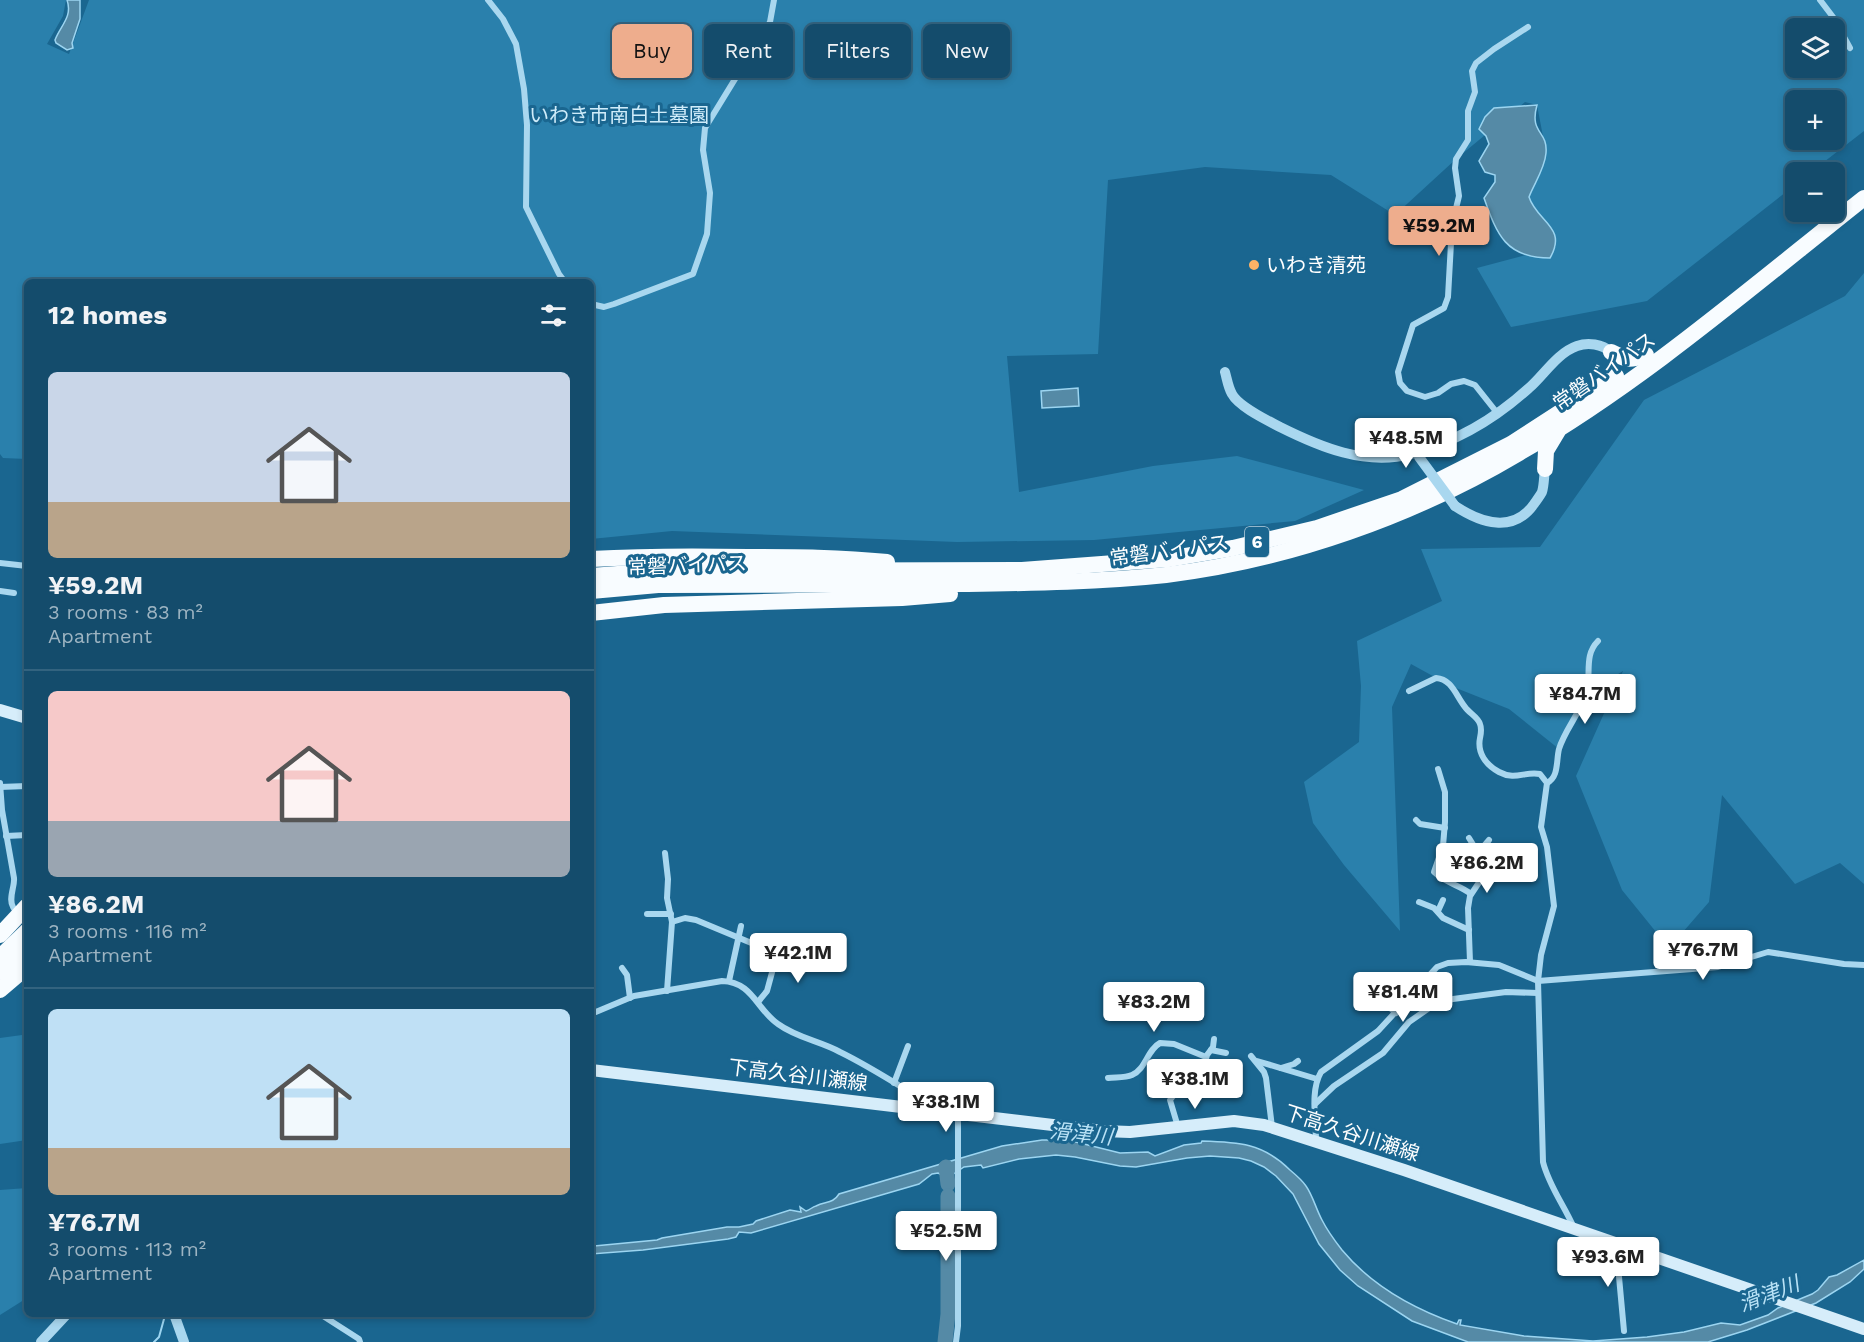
<!DOCTYPE html>
<html lang="en">
<head>
<meta charset="utf-8">
<style>
  body { margin:0; font-family:"Work Sans","Noto Sans JP",sans-serif; background:#215674; color:#f1f3f6; height:100vh; display:flex; flex-direction:column; font-size:22px; white-space:nowrap }
  * { box-sizing:border-box; margin:0 }
  p { font-size:20px; color:#9db4c2 }
  .icon { flex:none; width:33px; height:33px; fill:none; stroke:currentColor; stroke-width:2; stroke-linecap:round; stroke-linejoin:round }
  .map { position:relative; flex:1; overflow:hidden }
  .details { position:absolute; left:24px; top:279px; width:570px; height:1038px; display:flex; flex-direction:column; background:#144c6c; border-radius:9px; box-shadow:0 3px 9px #0003,0 0 0 2px #33637f }
  .details>* { flex:none }
  .banner { position:absolute; left:612px; top:24px; width:570px; height:54px; display:flex; gap:12px }
  .buttons { position:absolute; left:1785px; top:18px; display:grid; gap:12px }
  .buttons a { display:grid; place-items:center; width:60px; height:60px; border-radius:9px; background:#144c6c; box-shadow:0 3px 9px #0003,0 0 0 2px #33637f; font-size:30px }
  .price { position:absolute; translate:-50% -51px; padding:0 14px; border-radius:6px; background:#fff; color:#222; font-size:20px; line-height:39px; filter:drop-shadow(0 2px 3px #0008) }
  .price::after { content:''; position:absolute; left:50%; top:36px; width:18px; height:14px; margin-left:-9px; background:inherit; clip-path:polygon(0 0,100% 0,50% 100%) }
  .price.current { background:#eead8d; color:#111 }
  ul { padding:0; list-style:none }
  li { display:grid; align-content:center; gap:12px; height:318px; padding:0 24px }
  li+li { border-top:2px solid #33637f }
  li span { display:grid; place-items:center; height:186px; border-radius:9px; color:#555 }
  li>.icon { margin-inline-start:auto }
  span .icon { width:108px; height:108px; fill:#fffc; stroke-width:1 }
  li b { font-size:26px }
  h2 { display:flex; justify-content:space-between; align-items:center; height:72px; padding:0 24px; font-size:26px }
  .chip { padding:0 21px; border-radius:9px; background:#144c6c; box-shadow:0 3px 9px #0003,0 0 0 2px #33637f; font-size:21px; line-height:54px }
  .chip.current { background:#eead8d; color:#111 }
  .map>svg:first-child { display:block }
  .green { fill:#2a80ac; fill-rule:evenodd }
  .water { fill:#558aa6; stroke:#9cd5f1; stroke-width:1.5 }
  .lines { fill:none; stroke-linecap:round; stroke-linejoin:round }
  .stream { stroke:#9cd5f1; stroke-width:2 }
  .river { stroke:#558aa6; stroke-width:15 }
  .minor { stroke:#a9d7ef; stroke-width:6 }
  .tertiary { stroke:#a9d7ef; stroke-width:10 }
  .secondary { stroke:#d6edfa; stroke-width:12 }
  .trunk { stroke:#f8fcff; stroke-width:16 }
  .tertiary-bridge { stroke:#a9d7ef; stroke-width:10 }
  .trunk-bridge { stroke:#f8fcff; stroke-width:16 }
  .poi-dot { fill:#ffb366; stroke:#1a6690; stroke-width:2 }
  .labels { text-anchor:middle; stroke-width:6; stroke-linejoin:round; paint-order:stroke }
  .shield { fill:#1a6690; stroke:#bad1de; stroke-width:1.5 }
  .shield-label { font-size:18px; font-weight:bold; fill:#fff }
  .park-label { font-size:20px; fill:#cfecfa; stroke:#1a6690 }
  .poi-label { font-size:20px; fill:#fff; stroke:#1a6690; text-anchor:start }
  .street-label { font-size:20px; fill:#fff; stroke:#1a6690 }
  .water-label { font-size:21px; font-style:italic; fill:#b9e2f6; stroke:#1a6690 }
</style>
</head>
<body>
<div class="map">
<svg width="1864" height="1342" viewBox="0 0 1864 1342">
  <rect width="100%" height="100%" fill="#1a6690"/>
  <g class="green">
    <path d="M0 0H66L63 16 47 44 69 54 89 0H1864V131L1811 172H1796L1795 185 1647 301 1511 327 1477 268 1556 247 1529 197 1546 152 1537 105 1525 102 1456 159 1395 215 1331 175 1205 167 1108 180 1098 354 1007 356 1019 492 1153 466 1237 456 1364 490 1295 521 1094 540 957 542 672 531 591 539V282H27V459L3 458 0 454ZM1796 28H1834V68H1796ZM1796 100H1834V140H1796Z"/>
    <polygon points="1864,273 1864,884 1840,863 1795,884 1722,795 1709,902 1669,948 1622,890 1576,776 1623,671 1586,694 1559,749 1509,709 1451,686 1411,664 1392,707 1400,931 1344,865 1313,823 1304,782 1359,742 1361,686 1357,641 1442,601 1421,549 1540,547 1644,400 1845,296"/>
    <polygon points="22,1035 27,1036 27,1140 0,1144 0,1038"/>
    <polygon points="27,1188 27,1298 0,1315 0,1190"/>
  </g>
  <g class="water">
    <path d="M67 0H80V19L72 43 73 48 67 50 56 43 55 40C60 26 73 17 67 0Z"/>
    <path d="M1537 105C1529 134 1548 130 1546 153 1545 168 1534 184 1529 197 1537 222 1568 227 1550 258 1506 258 1497 235 1484 198L1495 182V175L1485 172 1479 161 1489 144 1486 136 1479 129 1485 117 1494 108Z"/>
    <polygon points="1078,388 1079,406 1042,408 1041,391"/>
    <path d="M1042 1140H1068L1120 1153 1148 1152 1155 1156 1184 1145 1201 1143 1202 1141C1238 1142 1263 1143 1290 1170 1296 1175 1302 1180 1306 1186 1313 1196 1316 1209 1322 1220 1327 1230 1335 1241 1342 1250 1372 1286 1414 1309 1457 1324L1459 1320H1461L1460 1325 1524 1336 1593 1341 1647 1337 1684 1332 1721 1323 1740 1325 1768 1315 1778 1308 1812 1294 1818 1290 1829 1277 1837 1275 1864 1260V1269L1850 1282 1816 1303 1747 1330 1708 1342H1468L1412 1321 1358 1286 1340 1270 1319 1244 1293 1194 1276 1176 1264 1167 1251 1161 1239 1158 1210 1156 1187 1158 1136 1167 1120 1166 1075 1157 1056 1155 1019 1159 983 1168 981 1165 964 1167 949 1177 944 1176 938 1173 932 1174 919 1184 751 1233 739 1232 736 1237 728 1239 643 1250 591 1254V1247L594 1246 657 1240 662 1238 727 1227H739L753 1224 756 1221 790 1210 801 1212 800 1207 806 1211C810 1210 812 1207 816 1206 825 1201 833 1204 839 1194L1002 1146Z"/>
  </g>
  <g class="lines">
    <polyline class="stream" points="154,1342 159,1337 164,1319"/>
    <g class="river">
      <polyline points="946,1167 948,1184"/>
      <polyline points="945,1342 948,1314 948,1196"/>
    </g>
    <g class="minor">
      <polyline points="488,0 503,19 516,44 524,89 527,125 526,207 559,274 565,282"/>
      <polyline points="1820,0 1833,17 1850,48"/>
      <polyline points="591,304 604,307 614,304 693,274 707,234 710,193 703,150 705,128 770,22 774,0"/>
      <polyline points="1498,414 1475,385 1464,381 1451,384 1438,393 1425,397 1407,391 1400,383 1398,372 1413,325 1444,308 1448,297 1452,225 1459,196 1455,168 1456,159 1468,140 1468,111 1475,92 1472,71 1476,63 1494,49 1528,27"/>
      <polyline points="0,563 27,566"/>
      <polyline points="0,591 14,593"/>
      <path d="M1409 691 1436 678C1452 679 1456 696 1465 707 1469 713 1478 717 1480 724 1482 729 1481 733 1480 738 1477 753 1486 765 1499 772 1516 781 1524 771 1540 774L1547 783 1541 827 1547 847 1554 906 1541 955 1538 981 1543 1162C1549 1186 1564 1205 1574 1228"/>
      <path d="M1438 769 1445 792V822L1443 846 1434 872C1445 883 1460 885 1471 894"/>
      <path d="M0 783 2 810 14 878C15 886 8 899 13 907 15 912 23 917 27 921"/>
      <path d="M1547 783C1559 777 1556 761 1559 749 1565 729 1582 711 1587 690 1591 673 1584 655 1598 641"/>
      <polyline points="0,787 27,786"/>
      <polyline points="1416,820 1420,824 1445,828"/>
      <polyline points="6,836 27,835"/>
      <polyline points="1469,838 1488,869 1470,896 1468,908 1470,962"/>
      <polyline points="665,853 668,879 667,898 672,922 667,991"/>
      <polyline points="1478,853 1489,840"/>
      <polyline points="1419,902 1434,908 1443,918 1469,930"/>
      <polyline points="1438,911 1443,900"/>
      <polyline points="647,914 671,914"/>
      <polyline points="672,922 685,918 696,920 768,950 774,965 767,991 758,1002"/>
      <polyline points="768,950 770,940"/>
      <polyline points="774,965 782,966 800,973 803,971 808,963"/>
      <polyline points="622,968 627,975 630,998"/>
      <polyline points="729,981 741,926"/>
      <polyline points="1358,991 1382,1001 1396,1013"/>
      <path d="M591 1014 634 996 722 981C753 982 756 1009 778 1024 797 1038 820 1041 840 1052 873 1068 904 1089 936 1108"/>
      <polyline points="1211,1050 1226,1053"/>
      <polyline points="1251,1056 1264,1072 1266,1078 1272,1127"/>
      <polyline points="1257,1061 1317,1079"/>
      <polyline points="1281,1068 1294,1064 1298,1061"/>
      <path d="M1108 1078C1116 1077 1125 1078 1132 1075 1146 1069 1147 1050 1160 1043L1174 1044 1206 1057"/>
      <polyline points="894,1083 908,1046"/>
      <polyline points="1315,1104 1334,1086 1383,1053 1409,1022 1432,1006 1453,999 1506,992 1538,993"/>
      <polyline points="1178,1127 1170,1100 1185,1081 1200,1081 1207,1055 1213,1047 1214,1039"/>
      <path d="M1316 1141C1316 1119 1310 1091 1321 1072L1378 1031 1437 967 1448 963 1466 962 1499 965 1538 981 1718 967 1768 952 1844 964 1864 965"/>
      <polyline points="1620,1245 1618,1266 1624,1331"/>
      <polyline points="943,1246 959,1244"/>
      <polyline points="320,1314 359,1339 360,1342"/>
      <polyline points="956,1342 958,1326 958,1114"/>
    </g>
    <g class="tertiary">
      <path d="M1225 372C1227 379 1228 387 1232 394 1239 407 1267 420 1280 427 1320 447 1365 466 1411 454 1456 442 1495 419 1529 388 1544 375 1557 353 1577 346 1588 342 1602 344 1611 352"/>
      <path d="M1455 506C1481 523 1513 534 1534 504 1536 501 1540 496 1542 492 1544 486 1544 476 1545 469"/>
      <polyline points="174,1314 184,1342"/>
      <polyline points="41,1342 67,1314"/>
    </g>
    <g class="secondary">
      <polyline points="0,710 27,718"/>
      <polyline points="591,1070 1103,1131 1130,1132 1234,1121 1264,1125 1404,1170 1864,1329"/>
    </g>
    <g class="trunk">
      <path d="M1611 352C1627 360 1629 361 1646 355"/>
      <polyline points="1545,469 1546,451 1558,431"/>
      <path d="M591 559C643 556 696 556 748 557 794 557 841 557 887 562"/>
      <polyline points="591,576 658,571 1022,570 1168,559 1233,548 1317,528 1402,499 1511,444 1616,376"/>
      <path d="M591 591 658 585C761 584 865 585 968 584 1034 583 1100 582 1166 575 1289 560 1413 516 1519 453 1641 383 1754 285 1864 198"/>
      <polyline points="591,613 664,605 902,598 950,594"/>
      <polyline points="0,957 27,931"/>
      <polyline points="0,972 20,953"/>
      <polyline points="0,990 27,967"/>
    </g>
    <polyline class="tertiary-bridge" points="1419,457 1455,506"/>
    <polyline class="trunk-bridge" points="0,935 27,906"/>
  </g>
  <circle class="poi-dot" cx="1254" cy="265" r="6"/>
  <g class="labels">
    <rect class="shield" x="1245" y="527" width="24" height="30" rx="4.5"/>
    <g class="shield-label">
      <text x="1257" y="548">6</text>
    </g>
    <g class="park-label">
      <text x="619" y="122">いわき市南白土墓園</text>
    </g>
    <g class="poi-label">
      <text x="1266" y="272">いわき清苑</text>
    </g>
    <g class="street-label">
      <text transform="translate(1604 371) rotate(-35)" y="7">常磐バイパス</text>
      <text transform="translate(1169 550) rotate(-8)" y="7">常磐バイパス</text>
      <text transform="translate(687 565) rotate(-2)" y="7">常磐バイパス</text>
      <text transform="translate(798 1075) rotate(7)" y="7">下高久谷川瀬線</text>
      <text transform="translate(1352 1133) rotate(18)" y="7">下高久谷川瀬線</text>
    </g>
    <g class="water-label">
      <text transform="translate(1081 1134) rotate(6)" y="7">滑津川</text>
      <text transform="translate(1769 1294) rotate(-21)" y="7">滑津川</text>
    </g>
  </g>
</svg>
<div class="buttons">
<a><svg class="icon" aria-label="layers" viewBox="0 0 24 24"><path d="M12 4l9 5-9 5-9-5zM3 14l9 5 9-5"/></svg></a>
<a>+</a>
<a>−</a>
</div>
<b class="price current" style="left:1439px;top:257px">¥59.2M</b>
<b class="price" style="left:1406px;top:469px">¥48.5M</b>
<b class="price" style="left:1585px;top:725px">¥84.7M</b>
<b class="price" style="left:1487px;top:894px">¥86.2M</b>
<b class="price" style="left:1703px;top:981px">¥76.7M</b>
<b class="price" style="left:798px;top:984px">¥42.1M</b>
<b class="price" style="left:1403px;top:1023px">¥81.4M</b>
<b class="price" style="left:1154px;top:1033px">¥83.2M</b>
<b class="price" style="left:1195px;top:1110px">¥38.1M</b>
<b class="price" style="left:946px;top:1133px">¥38.1M</b>
<b class="price" style="left:946px;top:1262px">¥52.5M</b>
<b class="price" style="left:1608px;top:1288px">¥93.6M</b>
<div class="banner">
<a class="chip current">Buy</a>
<a class="chip">Rent</a>
<a class="chip">Filters</a>
<a class="chip">New</a>
</div>
<section class="details">
<h2>12 homes<svg class="icon" aria-label="filters" viewBox="0 0 24 24"><path d="M4 7h16M4 17h16"/><circle cx="9" cy="7" r="2"/><circle cx="15" cy="17" r="2"/></svg></h2>
<ul>
<li><span style="background:linear-gradient(#c9d6e8 70%,#b9a48a 0)"><svg class="icon" aria-label="home" viewBox="0 0 24 24"><path d="M3 11l9-7 9 7M6 9v11h12V9"/></svg></span><div><b>¥59.2M</b><p>3 rooms · 83 m²</p><p>Apartment</p></div></li>
<li><span style="background:linear-gradient(#f6c9c9 70%,#9aa5b1 0)"><svg class="icon" aria-label="home" viewBox="0 0 24 24"><path d="M3 11l9-7 9 7M6 9v11h12V9"/></svg></span><div><b>¥86.2M</b><p>3 rooms · 116 m²</p><p>Apartment</p></div></li>
<li><span style="background:linear-gradient(#bfe0f5 75%,#b9a48a 0)"><svg class="icon" aria-label="home" viewBox="0 0 24 24"><path d="M3 11l9-7 9 7M6 9v11h12V9"/></svg></span><div><b>¥76.7M</b><p>3 rooms · 113 m²</p><p>Apartment</p></div></li>
</ul>
</section>
</div>
</body>
</html>
